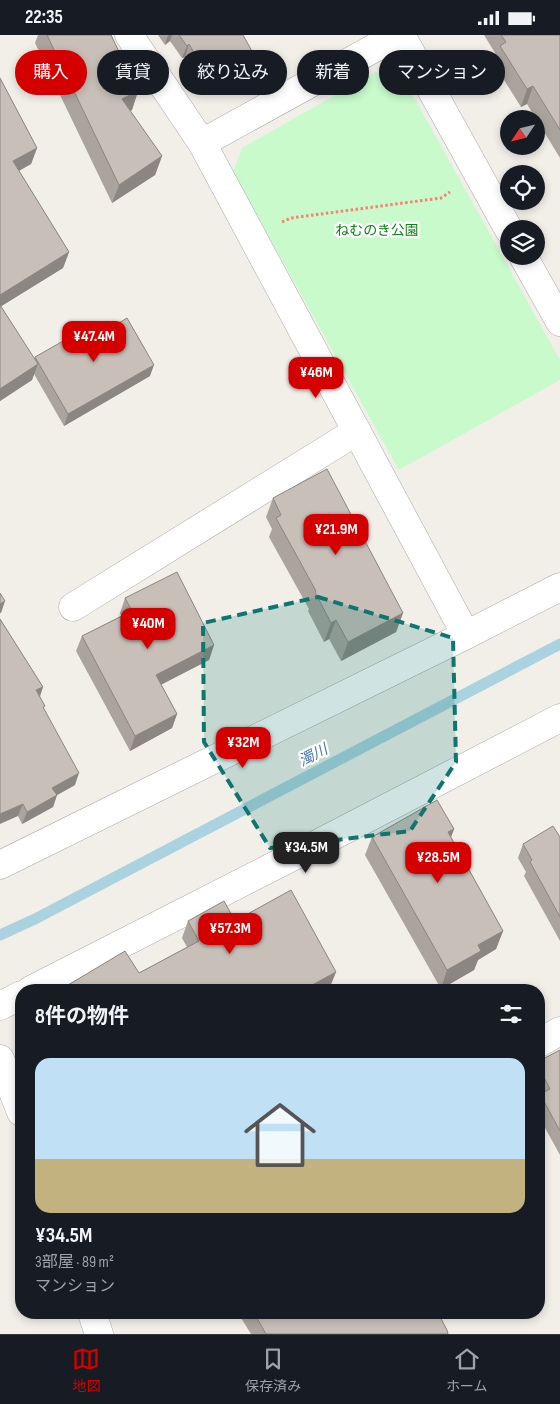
<!DOCTYPE html>
<html lang="ja">
<head>
<meta charset="utf-8">
<style>
  body { margin:0; font-family:"Sofia Sans Condensed","Noto Sans JP",sans-serif; background:#20242c; color:#f1f3f6; height:100vh; display:flex; flex-direction:column; font-size:19px; white-space:nowrap }
  * { box-sizing:border-box; margin:0 }
  p { font-size:16px; color:#9ea1a6 }
  .icon { flex:none; width:28px; height:28px; fill:none; stroke:currentColor; stroke-width:2; stroke-linecap:round; stroke-linejoin:round }
  .map { position:relative; flex:1; overflow:hidden }
  .sheet { position:absolute; left:15px; top:949px; width:530px; height:335px; display:flex; flex-direction:column; background:#171b24; border-radius:20px; box-shadow:0 2px 8px #0003 }
  .sheet>* { flex:none }
  .banner { position:absolute; left:15px; top:15px; width:530px; height:45px; display:flex; gap:10px }
  .needle { width:32px; rotate:235deg }
  .buttons { position:absolute; left:500px; top:75px; display:grid; gap:10px }
  .buttons a { display:grid; place-items:center; width:45px; height:45px; border-radius:50%; background:#171b24; box-shadow:0 2px 8px #0003; font-size:25px }
  .price { position:absolute; translate:-50% -42px; padding:0 11px; border-radius:10px; background:#d40000; color:#fff; font-size:16px; line-height:32px; filter:drop-shadow(0 1px 2px #0008) }
  .price::after { content:''; position:absolute; left:50%; top:30px; width:15px; height:11px; margin-left:-8px; background:inherit; clip-path:polygon(0 0,100% 0,50% 100%) }
  .price.active { background:#222; color:#fff }
  ul { padding:0; list-style:none }
  li { display:grid; align-content:center; gap:10px; height:265px; padding:0 20px }
  li span { display:grid; place-items:center; height:155px; border-radius:15px; color:#555 }
  li>.icon { margin-inline-start:auto }
  span .icon { width:90px; height:90px; fill:#fffc; stroke-width:1 }
  li b { font-size:21px }
  h2 { display:flex; justify-content:space-between; align-items:center; height:60px; padding:0 20px; font-size:21px }
  .tag { padding:0 18px; border-radius:22px; background:#171b24; box-shadow:0 2px 8px #0003; font-size:18px; line-height:45px }
  .tag.active { background:#d40000; color:#fff }
  .status { display:flex; justify-content:space-between; align-items:center; height:35px; padding:0 25px; background:#171b24; direction:ltr }
  .status svg { height:14px; fill:currentColor }
  .menu { display:flex; justify-content:space-around; align-items:center; height:70px; border-top:1px solid #363941; background:#171b24; font-size:14px; color:#9ea1a6 }
  .menu a { display:grid; justify-items:center; gap:2px }
  .menu .active { color:#d40000 }
  .map>svg:first-child { display:block }
  .park { fill:#c8facc }
  .lines { fill:none; stroke-linecap:round; stroke-linejoin:round }
  .stream { stroke:#aad3df; stroke-width:11 }
  .street-casing { stroke:#a9a9a9; stroke-width:29 }
  .path { stroke:#fa8072; stroke-width:3; stroke-dasharray:2.5 2.5; stroke-linecap:butt }
  .street { stroke:#fff; stroke-width:28 }
  .wall { fill:#aba49e }
  .shaded-wall { fill:#8b8681 }
  .building { fill:#c7bfb8; stroke:#8b8681 }
  .marked { fill:#0f766e; fill-opacity:0.2; stroke:#0f766e; stroke-width:4; stroke-dasharray:10 6; stroke-linejoin:round }
  .labels { text-anchor:middle; stroke-width:4.5; stroke-linejoin:round; paint-order:stroke }
  .park-label { font-size:14px; fill:#0c8416; stroke:#fff }
  .water-label { font-size:15px; font-style:italic; fill:#4a7aab; stroke:#fff }
</style>
</head>
<body>
<div class="status"><b>22:35</b><svg viewBox="0 0 49 12"><path d="M0 12V9h3v3zM5 12V6h3v6zM10 12V3h3v9zM15 12V0h3v12zM26 1h20v11H26zM47 4h2v5h-2z"/></svg></div>
<div class="map">
<svg width="560" height="1299" viewBox="0 0 560 1299">
  <rect width="100%" height="100%" fill="#f2efe9"/>
  <polygon class="park" points="376,37 405,46 560,325 560,345 399,435 233,137 242,113"/>
  <g class="lines">
    <polyline class="stream" points="0,900 35,884 560,609"/>
    <defs>
      <g id="street">
        <polyline points="129,0 202,108 466,600"/>
        <polyline points="401,0 509,195"/>
        <polyline points="202,108 398,0"/>
        <polyline points="523,221 560,287"/>
        <polyline points="73,572 357,396"/>
        <polyline points="0,830 466,600 560,552"/>
        <polyline points="31,955 327,804 560,683"/>
        <polyline points="0,971 21,960"/>
        <polyline points="539,1008 560,996"/>
        <polyline points="0,1024 21,1077"/>
        <polyline points="92,1278 99,1299"/>
      </g>
    </defs>
    <use href="#street" class="street-casing"/>
    <polyline class="path" points="282,187 291,183 441,163 450,157"/>
    <use href="#street" class="street"/>
  </g>
  <g class="wall">
    <polygon points="38,0 111,0 138,56 132,75 130,76 162,121 155,140 112,168 35,8"/>
    <polygon points="158,0 243,0 253,18 249,30 204,56 185,22 182,23 170,6 165,10"/>
    <polygon points="484,0 560,0 560,123 527,69 521,72 494,29 497,21"/>
    <polygon points="0,43 37,113 31,129 19,136 69,217 63,233 1,271 34,324 35,322 101,299 150,341 64,391 34,339 32,345 0,366"/>
    <polygon points="273,463 403,578 396,597 341,626 329,604 324,607 308,576 309,574 269,502 272,494 266,482"/>
    <polygon points="125,563 214,610 209,625 161,649 177,679 172,693 130,716 76,616 82,601 121,581 120,578"/>
    <polygon points="0,584 43,652 40,662 44,674 75,750 57,760 53,772 22,789 18,781"/>
    <polygon points="454,794 451,802 503,896 496,914 478,925 474,935 441,954 365,820 372,802"/>
    <polygon points="560,802 560,906 524,841 526,837 518,823 523,809"/>
    <polygon points="188,886 235,886 336,937 329,954 328,955 66,955 68,950 139,938 187,912 182,903"/>
    <polygon points="560,1015 560,1120 539,1082 539,1062 540,1059 539,1057 539,1026"/>
    <polygon points="238,1278 438,1278 448,1299 251,1299"/>
  </g>
  <g class="shaded-wall">
    <polygon points="168,0 172,0 170,6 165,10"/>
    <polygon points="189,9 185,22 182,23 187,11"/>
    <polygon points="253,18 249,30 204,56 209,44"/>
    <polygon points="533,51 527,69 521,72 527,54"/>
    <polygon points="138,56 132,75 116,83 122,64"/>
    <polygon points="37,113 31,129 7,142 13,126"/>
    <polygon points="162,121 155,140 112,168 119,150"/>
    <polygon points="69,217 63,233 0,272 0,260"/>
    <polygon points="38,329 32,345 0,366 0,354"/>
    <polygon points="154,330 150,341 64,391 68,379"/>
    <polygon points="5,566 1,578 0,578 0,569"/>
    <polygon points="403,578 396,597 341,626 348,607"/>
    <polygon points="336,585 329,604 324,607 331,588"/>
    <polygon points="214,610 209,625 151,655 156,640"/>
    <polygon points="43,652 39,663 36,655"/>
    <polygon points="177,679 172,693 130,716 135,701"/>
    <polygon points="79,738 75,750 48,765 52,753"/>
    <polygon points="57,760 53,772 22,789 27,777"/>
    <polygon points="23,769 18,781 0,789 0,779"/>
    <polygon points="454,794 447,813 448,797"/>
    <polygon points="503,896 496,914 478,925 474,935 441,954 447,935 478,910"/>
    <polygon points="336,937 329,954 328,955 303,955"/>
  </g>
  <g class="building">
    <polygon points="47,0 111,0 138,56 122,64 162,121 119,150"/>
    <polygon points="179,0 243,0 253,18 209,44 189,9 187,11"/>
    <polygon points="501,0 560,0 560,95 533,51 527,54 500,11 506,7"/>
    <polygon points="0,43 37,113 13,126 69,217 0,260"/>
    <polygon points="0,270 38,329 0,354"/>
    <polygon points="127,283 154,330 68,379 35,322 95,288 101,299"/>
    <polygon points="327,434 403,578 348,607 336,585 331,588 315,557 316,556 276,483 281,480 273,463"/>
    <polygon points="177,537 214,610 156,640 177,679 135,701 82,601 132,576 125,563"/>
    <polygon points="0,558 5,566 0,569"/>
    <polygon points="0,584 43,652 36,655 45,671 43,672 79,738 52,753 57,760 27,777 23,769 0,779"/>
    <polygon points="437,765 454,794 448,797 503,896 478,910 481,916 447,935 372,802"/>
    <polygon points="553,791 560,802 560,882 530,827 532,825 523,809"/>
    <polygon points="291,855 336,937 303,955 71,955 68,950 125,916 139,938 199,906 188,886 224,866 235,886"/>
    <polygon points="560,1015 560,1096 540,1059 550,1054 539,1033 539,1026"/>
    <polygon points="254,1278 438,1278 447,1295 448,1299 266,1299"/>
  </g>
  <path class="marked" d="M318 562 453 603 456 727 410 796 270 813 204 707 203 588Z"/>
  <g class="labels">
    <g class="park-label">
      <text x="377" y="200">ねむのき公園</text>
    </g>
    <g class="water-label">
      <text transform="translate(313 720) rotate(-27)" y="5">濁川</text>
    </g>
  </g>
</svg>
<div class="buttons">
<a><svg class="needle" viewBox="-14 -14 28 28"><path d="M0-13l5 13h-10z" fill="#e53935"/><path d="M0 13l5-13h-10z" fill="#9ea1a6"/></svg></a>
<a><svg class="icon" aria-label="locate" viewBox="0 0 24 24"><circle cx="12" cy="12" r="6"/><path d="M12 2v4M12 18v4M2 12h4M18 12h4"/></svg></a>
<a><svg class="icon" aria-label="layers" viewBox="0 0 24 24"><path d="M12 4l9 5-9 5-9-5zM3 14l9 5 9-5"/></svg></a>
</div>
<b class="price" style="left:94px;top:328px">¥47.4M</b>
<b class="price" style="left:316px;top:364px">¥46M</b>
<b class="price" style="left:336px;top:521px">¥21.9M</b>
<b class="price" style="left:148px;top:615px">¥40M</b>
<b class="price" style="left:243px;top:734px">¥32M</b>
<b class="price active" style="left:306px;top:839px">¥34.5M</b>
<b class="price" style="left:438px;top:849px">¥28.5M</b>
<b class="price" style="left:230px;top:920px">¥57.3M</b>
<div class="banner">
<a class="tag active">購入</a>
<a class="tag">賃貸</a>
<a class="tag">絞り込み</a>
<a class="tag">新着</a>
<a class="tag">マンション</a>
</div>
<section class="sheet">
<h2>8件の物件<svg class="icon" aria-label="filters" viewBox="0 0 24 24"><path d="M4 7h16M4 17h16"/><circle cx="9" cy="7" r="2"/><circle cx="15" cy="17" r="2"/></svg></h2>
<ul>
<li><span style="background:linear-gradient(#bfe0f5 65%,#c2b280 0)"><svg class="icon" aria-label="home" viewBox="0 0 24 24"><path d="M3 11l9-7 9 7M6 9v11h12V9"/></svg></span><div><b>¥34.5M</b><p>3部屋 · 89 m²</p><p>マンション</p></div></li>
</ul>
</section>
</div>
<nav class="menu">
<a class="active"><svg class="icon" aria-label="map" viewBox="0 0 24 24"><path d="M3 6l6-2 6 2 6-2v14l-6 2-6-2-6 2zM9 4v14M15 6v14"/></svg>地図</a>
<a><svg class="icon" aria-label="saved" viewBox="0 0 24 24"><path d="M7 4h10v16l-5-4-5 4z"/></svg>保存済み</a>
<a><svg class="icon" aria-label="home" viewBox="0 0 24 24"><path d="M3 11l9-7 9 7M6 9v11h12V9"/></svg>ホーム</a>
</nav>
</body>
</html>
